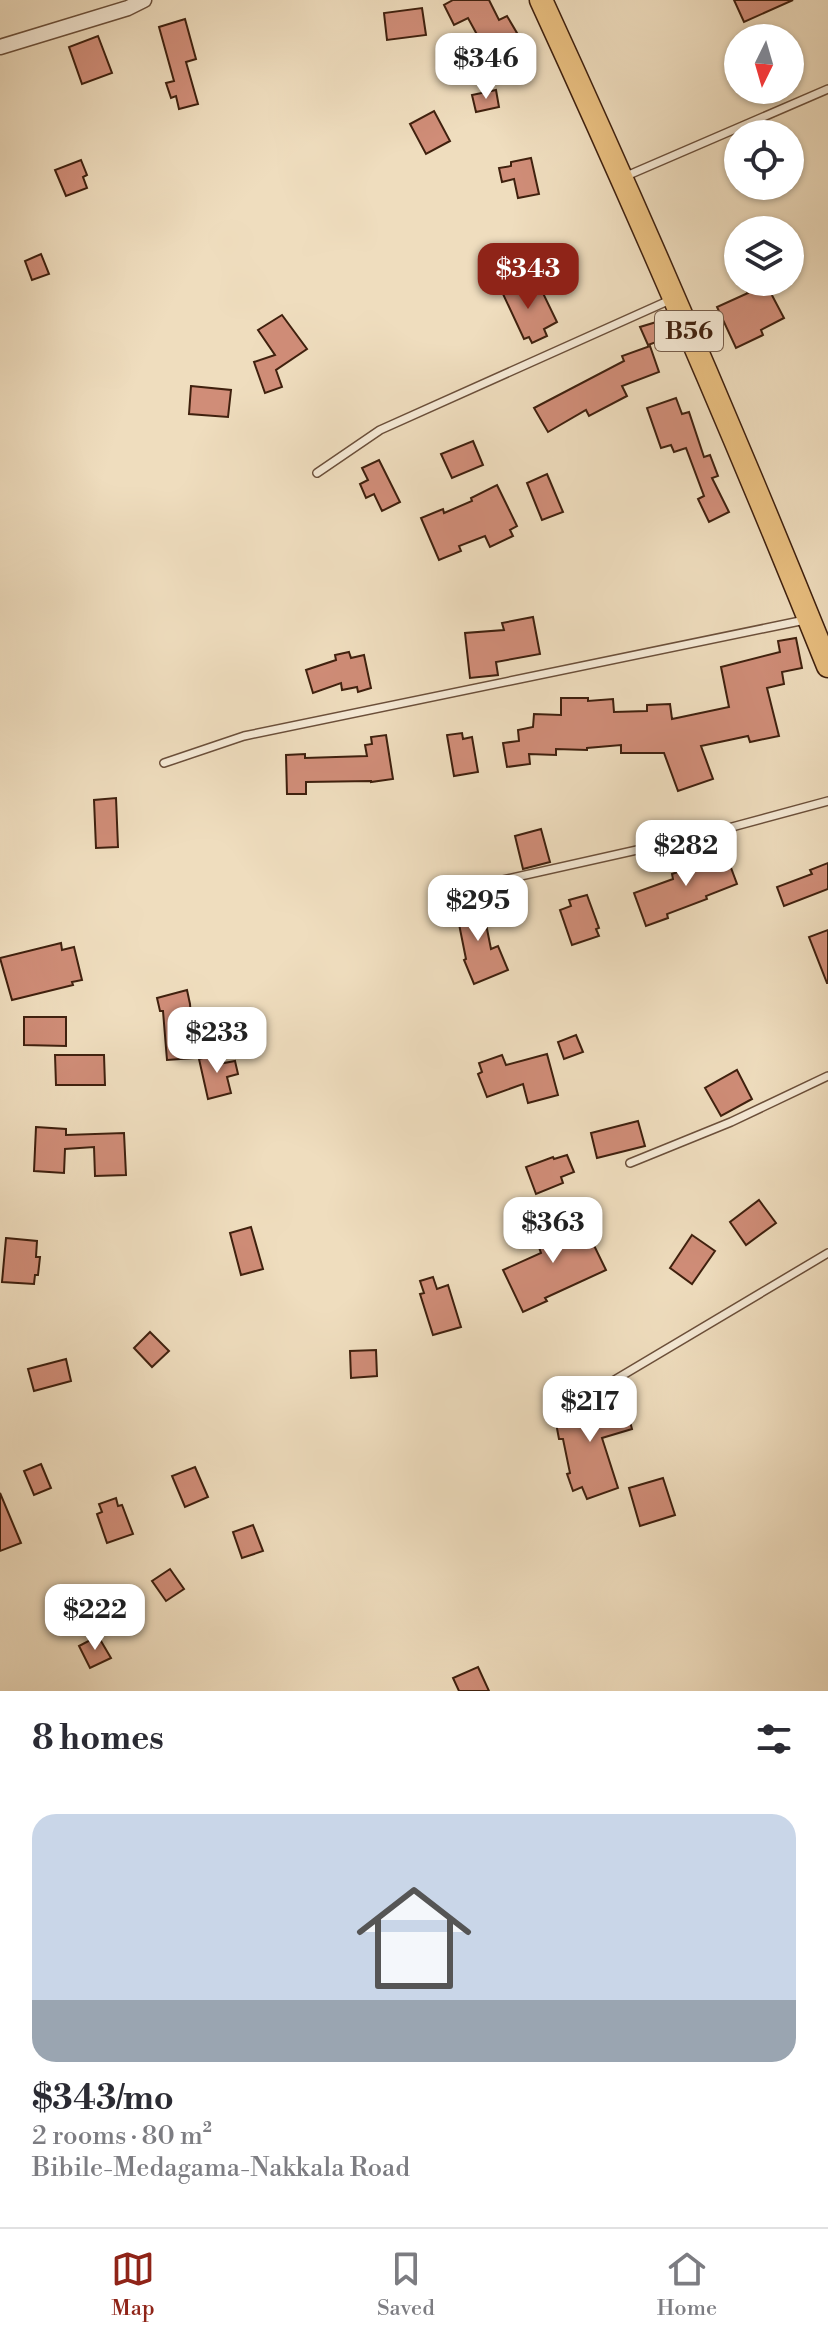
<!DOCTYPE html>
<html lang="en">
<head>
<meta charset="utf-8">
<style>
  body { margin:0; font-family:"Libre Bodoni",serif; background:#f2f2f3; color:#2b2b33; height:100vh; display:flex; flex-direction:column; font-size:30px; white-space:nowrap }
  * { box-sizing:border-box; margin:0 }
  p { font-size:26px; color:#7c7c81 }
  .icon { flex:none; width:44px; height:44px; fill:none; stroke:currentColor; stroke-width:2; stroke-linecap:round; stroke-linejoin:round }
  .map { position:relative; height:1691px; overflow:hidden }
  .sheet { display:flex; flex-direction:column; background:#fff; flex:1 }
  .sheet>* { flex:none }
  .needle { width:52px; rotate:185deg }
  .buttons { position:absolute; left:724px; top:24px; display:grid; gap:16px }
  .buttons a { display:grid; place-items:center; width:80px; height:80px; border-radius:50%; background:#fff; box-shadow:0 2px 6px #0004; font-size:40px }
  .price { position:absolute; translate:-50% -68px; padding:0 18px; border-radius:16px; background:#fff; color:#222; font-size:26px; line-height:52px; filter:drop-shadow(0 2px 4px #0008) }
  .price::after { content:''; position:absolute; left:50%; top:48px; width:24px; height:18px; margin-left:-12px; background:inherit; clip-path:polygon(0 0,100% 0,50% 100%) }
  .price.current { background:#8f2418; color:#fff }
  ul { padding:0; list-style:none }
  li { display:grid; align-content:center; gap:16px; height:424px; padding:0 32px }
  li+li { border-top:2px solid #e1e1e2 }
  li span { display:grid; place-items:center; height:248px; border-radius:24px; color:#555 }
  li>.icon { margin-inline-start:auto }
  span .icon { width:144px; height:144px; fill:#fffc; stroke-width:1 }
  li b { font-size:34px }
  h2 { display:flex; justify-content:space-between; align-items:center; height:96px; padding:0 32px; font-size:34px }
  .tabs { display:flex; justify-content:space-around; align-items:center; height:112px; border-top:2px solid #e1e1e2; background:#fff; font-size:22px; color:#7c7c81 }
  .tabs a { display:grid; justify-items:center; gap:4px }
  .tabs .current { color:#8f2418 }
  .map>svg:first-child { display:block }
  .building { fill:#d08d78; stroke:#3f200e; stroke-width:2 }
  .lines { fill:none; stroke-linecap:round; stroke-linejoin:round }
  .lane-casing { stroke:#6b4f3a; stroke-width:10 }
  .street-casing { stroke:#6b4f3a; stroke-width:17 }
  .primary-casing { stroke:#3f200e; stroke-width:25 }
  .lane { stroke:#f5e9d5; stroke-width:7 }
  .street { stroke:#f5e9d5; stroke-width:14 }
  .primary { stroke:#e8be7f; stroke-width:22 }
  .labels { text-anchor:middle; stroke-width:6; stroke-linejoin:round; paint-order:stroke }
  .shield { fill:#f5e9d5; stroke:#765c4a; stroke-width:2 }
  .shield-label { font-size:24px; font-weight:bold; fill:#3f200e }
</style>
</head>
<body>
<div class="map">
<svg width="828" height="1691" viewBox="0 0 828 1691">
  <rect width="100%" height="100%" fill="#efddbe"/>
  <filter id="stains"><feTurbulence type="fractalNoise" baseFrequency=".0025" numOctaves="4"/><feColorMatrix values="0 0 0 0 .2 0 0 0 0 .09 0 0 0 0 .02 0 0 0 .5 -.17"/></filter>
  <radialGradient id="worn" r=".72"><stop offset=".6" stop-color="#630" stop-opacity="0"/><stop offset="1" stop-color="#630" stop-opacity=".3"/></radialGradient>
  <g class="building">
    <polygon points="453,0 489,0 499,20 507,16 517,33 486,51 468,18 454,25 444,5"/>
    <polygon points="734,0 793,0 744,22"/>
    <polygon points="422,8 426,35 387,40 384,13"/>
    <polygon points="185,19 196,59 186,62 198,104 179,109 176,96 171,98 166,83 174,81 159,27"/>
    <polygon points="98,36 112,73 82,84 69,47"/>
    <polygon points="496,90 499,107 476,112 472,95"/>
    <polygon points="434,111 450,141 426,154 410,124"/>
    <polygon points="531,158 539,194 518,198 514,179 502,182 499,168 511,166 511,162"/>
    <polygon points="81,160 87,175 83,177 87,188 66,196 55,170"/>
    <polygon points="41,254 49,274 32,280 25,261"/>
    <polygon points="508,275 514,291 519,289 523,297 541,289 557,322 544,329 547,336 532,343 529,337 524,339 496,279"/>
    <polygon points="762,282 765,282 784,318 761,330 763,335 736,348 717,307 748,293 746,290"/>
    <polygon points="282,315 307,349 276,370 282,387 265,393 254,362 275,355 258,330"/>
    <polygon points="663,320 669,333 661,337 662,340 648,345 640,327"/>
    <polygon points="650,346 659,372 622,386 627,396 589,416 586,410 548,432 534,408 624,361 622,356"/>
    <polygon points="191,386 231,390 228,417 189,414"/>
    <polygon points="676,398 682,414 689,412 704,457 710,455 718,476 712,478 729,512 709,522 698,499 704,496 686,448 674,452 671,445 661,448 647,408"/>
    <polygon points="473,441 483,465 452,478 441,454"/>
    <polygon points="379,460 400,502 382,511 374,494 366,498 360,484 368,480 362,468"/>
    <polygon points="547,474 563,512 542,520 527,483"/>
    <polygon points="497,485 517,526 510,530 513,536 490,547 485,536 459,546 461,551 439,560 421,518 443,509 444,513 472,501 471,498"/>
    <polygon points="533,617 540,654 496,662 498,675 470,678 465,633 504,630 502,623"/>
    <polygon points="796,638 802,668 782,672 784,684 767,688 779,736 750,742 748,736 701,746 713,779 678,791 664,753 621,753 621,745 587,748 587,750 556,749 556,755 529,754 530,764 507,767 503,743 519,741 518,730 533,727 534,714 561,715 561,698 588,698 588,701 613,699 614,712 647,711 647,705 670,704 672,719 729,707 721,667 780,652 778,641"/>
    <polygon points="349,652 351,658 364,655 371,688 358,692 357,687 342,690 341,683 313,693 306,670 336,660 335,655"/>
    <polygon points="462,733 463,739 472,737 478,772 454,776 447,735"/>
    <polygon points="386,735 393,779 371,782 371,781 306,782 306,794 287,794 286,755 305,754 305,758 367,756 365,745 372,744 371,737"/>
    <polygon points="116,798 118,847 96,848 94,800"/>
    <polygon points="541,829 550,862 523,869 515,836"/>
    <polygon points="724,849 737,884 706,896 707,899 667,914 668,918 646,926 634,893 673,879 672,874 706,862 704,856"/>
    <polygon points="828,863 828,889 784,906 777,887 812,874 810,870"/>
    <polygon points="587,895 599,928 596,929 599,936 572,945 560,910 571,906 569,900"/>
    <polygon points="481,899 491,949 498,946 508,970 474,984 464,960 466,959 455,904"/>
    <polygon points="828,930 828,983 827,983 809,937"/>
    <polygon points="61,943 62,950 74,947 82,980 72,982 73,985 12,1000 0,958"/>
    <polygon points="187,990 190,1004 194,1058 167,1060 163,1011 160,1011 157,998"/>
    <polygon points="24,1017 66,1017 66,1046 24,1045"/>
    <polygon points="576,1035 583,1052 564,1059 558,1042"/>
    <polygon points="222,1053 224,1063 235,1061 238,1074 227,1077 231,1093 208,1099 199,1059"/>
    <polygon points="547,1054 558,1095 528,1103 523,1084 487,1097 478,1074 482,1072 479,1063 502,1055 506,1065"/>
    <polygon points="55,1055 104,1055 105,1085 56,1085"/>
    <polygon points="737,1070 752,1099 721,1116 705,1088"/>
    <polygon points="638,1121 645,1146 597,1158 591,1133"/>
    <polygon points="36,1127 66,1129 66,1135 124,1133 126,1175 95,1176 94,1147 65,1149 64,1173 34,1171"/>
    <polygon points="567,1155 574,1172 561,1177 563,1183 536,1194 526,1167 553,1157 554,1159"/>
    <polygon points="759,1200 776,1223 746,1245 730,1222"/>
    <polygon points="560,1215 568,1242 588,1233 606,1270 545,1298 547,1301 523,1312 503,1270 541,1253 531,1225"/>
    <polygon points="251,1227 263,1269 241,1275 230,1233"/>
    <polygon points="692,1235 715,1251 692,1284 670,1268"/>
    <polygon points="6,1238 37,1241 36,1257 40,1257 38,1275 35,1275 34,1284 2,1282"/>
    <polygon points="433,1277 437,1289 448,1285 461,1327 433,1335 420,1294 424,1293 420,1281"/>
    <polygon points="150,1332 169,1351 152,1367 134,1348"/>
    <polygon points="376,1350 377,1376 351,1378 350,1351"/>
    <polygon points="66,1359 71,1381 34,1391 28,1369"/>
    <polygon points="582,1402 586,1403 587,1413 625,1403 632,1429 602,1438 618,1488 587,1499 582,1487 573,1491 567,1474 570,1473 563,1439 559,1439 553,1407"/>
    <polygon points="41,1464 51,1488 34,1495 24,1471"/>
    <polygon points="195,1467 208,1497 185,1507 172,1476"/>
    <polygon points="663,1478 675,1515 640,1526 629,1488"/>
    <polygon points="0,1493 21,1543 0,1551"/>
    <polygon points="116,1498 118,1506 122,1505 133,1534 107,1543 97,1514 102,1512 99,1504"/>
    <polygon points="253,1525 263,1551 242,1558 233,1532"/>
    <polygon points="170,1569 184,1589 166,1601 152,1581"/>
    <polygon points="98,1636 111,1658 90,1668 79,1646"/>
    <polygon points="478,1667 489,1691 459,1691 453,1678"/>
  </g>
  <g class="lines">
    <defs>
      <g id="lane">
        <polyline points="624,177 828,89"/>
        <polyline points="317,473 380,430 670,300"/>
        <polyline points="164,763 244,736 805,620"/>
        <polyline points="463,889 695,837 828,801"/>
        <polyline points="630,1163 731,1122 828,1076"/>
        <polyline points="586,1397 828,1253"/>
      </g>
      <polyline id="street" points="0,47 128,8 144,0"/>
      <path id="primary" d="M541 0C642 220 738 442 828 666"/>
    </defs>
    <use href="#lane" class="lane-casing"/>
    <use href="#street" class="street-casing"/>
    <use href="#primary" class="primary-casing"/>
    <use href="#lane" class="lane"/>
    <use href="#street" class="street"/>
    <use href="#primary" class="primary"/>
  </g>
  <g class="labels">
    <rect class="shield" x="655" y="311" width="68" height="40" rx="6"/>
    <g class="shield-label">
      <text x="689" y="339">B56</text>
    </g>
  </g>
  <rect width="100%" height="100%" filter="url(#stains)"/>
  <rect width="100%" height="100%" fill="url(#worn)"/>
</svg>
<div class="buttons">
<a><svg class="needle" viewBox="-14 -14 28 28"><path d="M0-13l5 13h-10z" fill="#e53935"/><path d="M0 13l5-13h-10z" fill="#7c7c81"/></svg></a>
<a><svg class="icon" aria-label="locate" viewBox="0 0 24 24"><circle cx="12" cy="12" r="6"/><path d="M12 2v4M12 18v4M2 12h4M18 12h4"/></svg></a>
<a><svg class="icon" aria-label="layers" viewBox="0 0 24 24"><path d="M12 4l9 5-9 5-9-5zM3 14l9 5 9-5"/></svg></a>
</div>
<b class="price" style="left:486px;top:101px">$346</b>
<b class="price current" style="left:528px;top:311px">$343</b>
<b class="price" style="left:686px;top:888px">$282</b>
<b class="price" style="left:478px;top:943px">$295</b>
<b class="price" style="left:217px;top:1075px">$233</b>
<b class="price" style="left:553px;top:1265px">$363</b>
<b class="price" style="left:590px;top:1444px">$217</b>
<b class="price" style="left:95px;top:1652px">$222</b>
</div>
<section class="sheet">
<h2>8 homes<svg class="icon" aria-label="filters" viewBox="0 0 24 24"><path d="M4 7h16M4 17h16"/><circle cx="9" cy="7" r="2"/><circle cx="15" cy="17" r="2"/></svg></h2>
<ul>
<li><span style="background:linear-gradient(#c9d6e8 75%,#9aa5b1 0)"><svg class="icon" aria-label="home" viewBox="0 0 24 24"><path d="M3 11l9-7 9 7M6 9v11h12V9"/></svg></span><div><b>$343/mo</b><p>2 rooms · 80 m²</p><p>Bibile-Medagama-Nakkala Road</p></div></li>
</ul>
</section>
<nav class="tabs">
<a class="current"><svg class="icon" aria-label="map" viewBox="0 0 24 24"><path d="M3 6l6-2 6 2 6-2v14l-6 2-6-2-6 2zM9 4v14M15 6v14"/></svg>Map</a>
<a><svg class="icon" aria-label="saved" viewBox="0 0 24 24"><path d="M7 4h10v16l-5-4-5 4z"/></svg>Saved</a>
<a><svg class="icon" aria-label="home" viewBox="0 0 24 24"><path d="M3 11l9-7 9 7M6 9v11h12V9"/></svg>Home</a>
</nav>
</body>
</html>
